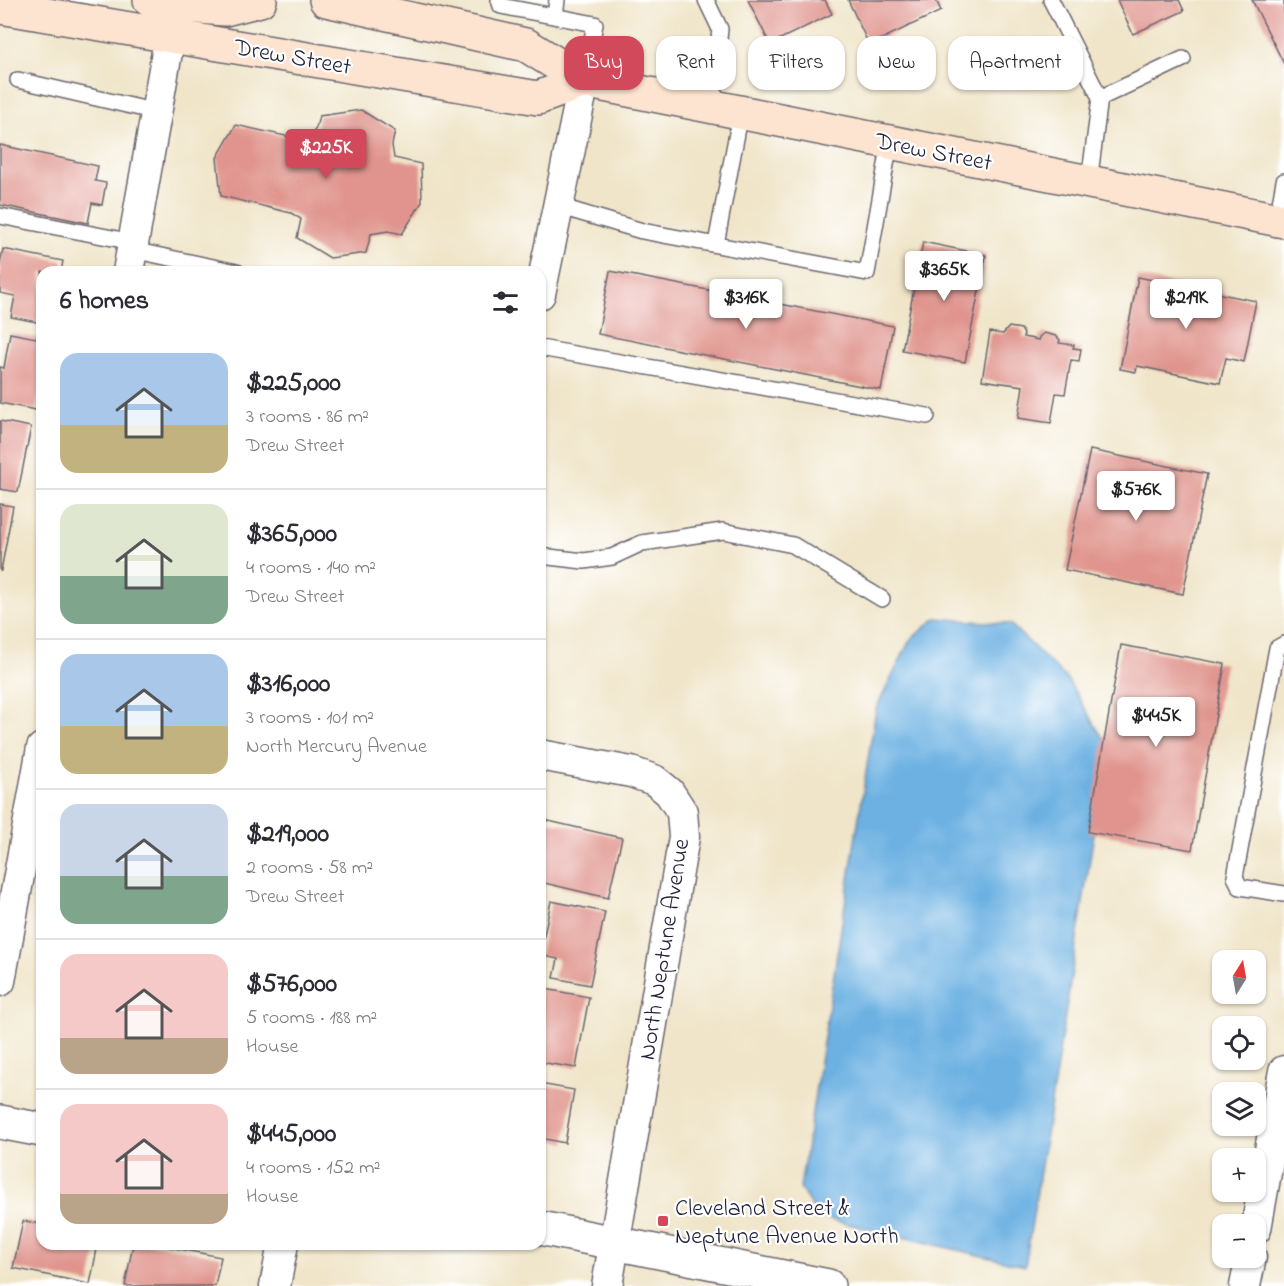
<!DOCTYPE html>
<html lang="en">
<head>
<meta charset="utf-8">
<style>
  body { margin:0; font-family:"Indie Flower",sans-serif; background:#f2f2f3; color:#2b2b33; height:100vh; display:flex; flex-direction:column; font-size:22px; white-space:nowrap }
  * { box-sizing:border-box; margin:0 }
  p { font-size:20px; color:#7c7c81 }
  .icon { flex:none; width:33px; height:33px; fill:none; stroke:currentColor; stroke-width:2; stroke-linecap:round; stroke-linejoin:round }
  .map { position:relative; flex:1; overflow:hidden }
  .details { position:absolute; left:36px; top:266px; width:510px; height:984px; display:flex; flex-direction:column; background:#fff; border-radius:18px; box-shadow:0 2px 4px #0004 }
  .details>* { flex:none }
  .guide { position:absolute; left:564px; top:36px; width:570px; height:54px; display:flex; gap:12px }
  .needle { width:39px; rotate:11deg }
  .controls { position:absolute; left:1212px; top:950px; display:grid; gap:12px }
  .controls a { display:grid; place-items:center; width:54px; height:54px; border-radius:12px; background:#fff; box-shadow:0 2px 4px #0004; font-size:30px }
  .price { position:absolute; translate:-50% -51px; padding:0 14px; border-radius:6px; background:#fff; color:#222; font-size:20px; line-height:39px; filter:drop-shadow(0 2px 3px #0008) }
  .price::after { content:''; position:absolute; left:50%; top:36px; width:18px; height:14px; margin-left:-9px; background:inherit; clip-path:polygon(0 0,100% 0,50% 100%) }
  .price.current { background:#d1495b; color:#fff }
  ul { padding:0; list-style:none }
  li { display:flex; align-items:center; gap:18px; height:150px; padding:0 24px }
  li+li { border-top:2px solid #e1e1e2 }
  li span { display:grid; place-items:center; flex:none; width:168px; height:120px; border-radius:18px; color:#555 }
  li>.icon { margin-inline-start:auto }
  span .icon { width:72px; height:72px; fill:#fffc; stroke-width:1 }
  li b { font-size:26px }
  h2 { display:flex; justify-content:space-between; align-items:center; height:72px; padding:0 24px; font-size:26px }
  .tag { padding:0 21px; border-radius:18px; background:#fff; box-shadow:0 2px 4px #0004; font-size:21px; line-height:54px }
  .tag.current { background:#d1495b; color:#fff }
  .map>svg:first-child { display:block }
  .water { fill:#6cb1e2; stroke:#476a8e; stroke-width:1.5 }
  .building { fill:#e0948d }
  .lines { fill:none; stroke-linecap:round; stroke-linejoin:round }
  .service-casing { stroke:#6a666d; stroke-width:18 }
  .minor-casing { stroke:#6a666d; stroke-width:33 }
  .tertiary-casing { stroke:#6a666d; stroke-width:36 }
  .secondary-casing { stroke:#6a666d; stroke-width:36 }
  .service { stroke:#fff; stroke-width:15 }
  .minor { stroke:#fff; stroke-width:30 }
  .tertiary { stroke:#fff; stroke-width:33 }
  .secondary { stroke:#fde4d1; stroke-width:33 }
  .poi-dot { fill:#d1495b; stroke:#fff; stroke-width:2 }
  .labels { text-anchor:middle; stroke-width:4.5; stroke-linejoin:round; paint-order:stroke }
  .street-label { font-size:24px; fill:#22223b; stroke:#fff }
  .poi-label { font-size:24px; fill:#22223b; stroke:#fff; text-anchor:start }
</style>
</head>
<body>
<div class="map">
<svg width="1284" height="1286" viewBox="0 0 1284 1286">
  <rect width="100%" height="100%" fill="#fff"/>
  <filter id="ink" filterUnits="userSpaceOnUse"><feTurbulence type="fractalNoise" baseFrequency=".0167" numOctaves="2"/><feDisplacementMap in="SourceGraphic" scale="12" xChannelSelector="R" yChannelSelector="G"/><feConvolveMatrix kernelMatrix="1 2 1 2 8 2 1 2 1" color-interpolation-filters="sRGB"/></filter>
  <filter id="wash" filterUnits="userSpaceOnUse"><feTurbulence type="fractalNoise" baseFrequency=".008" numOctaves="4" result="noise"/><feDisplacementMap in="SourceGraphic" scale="24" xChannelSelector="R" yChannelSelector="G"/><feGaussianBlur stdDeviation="1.35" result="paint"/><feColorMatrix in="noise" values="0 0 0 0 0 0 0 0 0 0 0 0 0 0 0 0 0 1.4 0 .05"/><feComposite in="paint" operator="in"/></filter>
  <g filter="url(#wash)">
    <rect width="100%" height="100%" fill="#f0e5c9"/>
    <polygon class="water" points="936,618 1010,624 1067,679 1108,746 1025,1266 835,1221 817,1215 800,1188 876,709 910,640"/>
    <g id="blocks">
      <g class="building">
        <polygon points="748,0 825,0 832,14 770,44"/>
        <polygon points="848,0 936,0 941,11 869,45"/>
        <polygon points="1117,0 1179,0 1184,11 1133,34"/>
        <polygon points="1252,0 1284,0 1284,64"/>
        <polygon points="361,110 395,131 392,145 394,158 421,164 422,202 402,234 388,231 371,234 366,253 330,258 297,238 301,219 291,213 221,196 217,158 236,125 308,141 316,128 319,116"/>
        <polygon points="0,145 98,166 95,181 106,183 102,205 92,203 88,223 0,205"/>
        <polygon points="923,242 986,255 965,362 902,350"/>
        <polygon points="3,249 63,261 61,272 42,272 42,323 11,317 15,296 0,293 0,264"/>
        <polygon points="610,271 893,326 881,390 598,334"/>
        <polygon points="1138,277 1256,301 1244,362 1226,358 1220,383 1137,366 1136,372 1120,369"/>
        <polygon points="1009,327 1021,329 1024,334 1023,337 1039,340 1039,337 1044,333 1056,336 1060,340 1059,343 1074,345 1073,348 1081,349 1079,361 1071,360 1065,394 1056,393 1051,423 1018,418 1023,386 982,380 990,332 1003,334"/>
        <polygon points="10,333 42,339 42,378 36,410 0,403 0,367 4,368"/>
        <polygon points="0,421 31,427 18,492 0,489"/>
        <polygon points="1090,450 1207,474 1183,594 1065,570"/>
        <polygon points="0,504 13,506 1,571 0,571"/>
        <polygon points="1121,645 1225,664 1192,850 1088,832"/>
        <polygon points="540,819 622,838 608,898 540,882"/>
        <polygon points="551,901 605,912 590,985 554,978 558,959 540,955"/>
        <polygon points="540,988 589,997 576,1068 540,1062"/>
        <polygon points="540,1084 574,1090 565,1143 540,1138"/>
        <polygon points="23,1221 42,1224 42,1244 98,1244 90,1284 13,1268"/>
        <polygon points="133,1244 154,1244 221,1257 215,1286 125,1286"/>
      </g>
    </g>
  </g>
  <g filter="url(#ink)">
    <use href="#blocks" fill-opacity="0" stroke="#6a666d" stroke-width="1.5"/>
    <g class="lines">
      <defs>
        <g id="service">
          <polyline points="499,0 501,6 595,24 584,81"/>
          <polyline points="706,0 720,29 712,107"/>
          <polyline points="1051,0 1100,98 1089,182"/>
          <polyline points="555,16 557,0"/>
          <polyline points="18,80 157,112"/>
          <polyline points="1100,98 1183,59"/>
          <polyline points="558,206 642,231 867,273 890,142"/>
          <polyline points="0,216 133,242"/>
          <polyline points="1277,220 1284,181"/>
          <polyline points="716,244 741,112"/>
          <polyline points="132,250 237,272"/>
          <polyline points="540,348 927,416"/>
          <polyline points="540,556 584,561 612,557 642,543 723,531 793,545 882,599"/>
          <polyline points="1284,644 1277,648 1235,877 1240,887 1284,894"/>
        </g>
        <g id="minor">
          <polyline points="128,272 170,35"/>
          <polyline points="540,294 584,81"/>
          <polyline points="540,755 631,772 654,780 669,792 682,812 684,837 607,1286"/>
          <polyline points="0,981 42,748"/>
          <polyline points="1256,1229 1284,1071"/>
          <polyline points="275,1286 283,1244"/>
          <polyline points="1245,1286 1251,1257"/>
        </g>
        <g id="tertiary">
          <polyline points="0,1122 42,1130"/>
          <polyline points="540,1228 828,1286"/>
        </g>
        <g id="secondary">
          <polyline points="150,0 184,6 225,9 260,0"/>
          <polyline points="326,0 526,45 584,81 1284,221"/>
          <polyline points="0,7 538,98 584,81"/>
        </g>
      </defs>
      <use href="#service" class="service-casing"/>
      <use href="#minor" class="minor-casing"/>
      <use href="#tertiary" class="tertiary-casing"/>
      <use href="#secondary" class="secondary-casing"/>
      <use href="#service" class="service"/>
      <use href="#minor" class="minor"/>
      <use href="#tertiary" class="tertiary"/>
      <use href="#secondary" class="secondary"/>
    </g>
  </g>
  <rect class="poi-dot" x="657" y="1215" width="12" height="12" rx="3"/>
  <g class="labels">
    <g class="street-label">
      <text transform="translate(293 56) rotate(10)" y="8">Drew Street</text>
      <text transform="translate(934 151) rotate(11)" y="8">Drew Street</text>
      <text transform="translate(663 949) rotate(-81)" y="8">North Neptune Avenue</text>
    </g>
    <g class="poi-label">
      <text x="675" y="1215">Cleveland Street &amp;<tspan x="675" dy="28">Neptune Avenue North</tspan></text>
    </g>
  </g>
</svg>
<div class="controls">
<a><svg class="needle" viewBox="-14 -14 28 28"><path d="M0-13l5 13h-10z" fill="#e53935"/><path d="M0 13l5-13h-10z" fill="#7c7c81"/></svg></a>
<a><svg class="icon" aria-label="locate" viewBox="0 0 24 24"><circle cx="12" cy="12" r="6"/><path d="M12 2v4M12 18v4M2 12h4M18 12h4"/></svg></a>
<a><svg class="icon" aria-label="layers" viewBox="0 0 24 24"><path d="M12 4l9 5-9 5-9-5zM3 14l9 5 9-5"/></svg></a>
<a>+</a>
<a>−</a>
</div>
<b class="price current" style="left:326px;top:180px">$225K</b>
<b class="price" style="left:944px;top:302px">$365K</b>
<b class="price" style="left:746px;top:330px">$316K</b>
<b class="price" style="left:1186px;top:330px">$219K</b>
<b class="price" style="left:1136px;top:522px">$576K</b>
<b class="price" style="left:1156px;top:748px">$445K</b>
<div class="guide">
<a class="tag current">Buy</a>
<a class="tag">Rent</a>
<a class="tag">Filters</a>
<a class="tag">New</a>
<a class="tag">Apartment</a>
</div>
<section class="details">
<h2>6 homes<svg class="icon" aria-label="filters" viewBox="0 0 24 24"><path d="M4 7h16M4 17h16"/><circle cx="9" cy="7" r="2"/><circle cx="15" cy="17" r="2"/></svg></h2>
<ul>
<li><span style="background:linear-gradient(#a9c7e8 60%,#c2b280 0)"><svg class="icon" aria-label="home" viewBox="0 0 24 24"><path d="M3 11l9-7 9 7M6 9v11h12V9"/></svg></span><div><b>$225,000</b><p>3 rooms · 86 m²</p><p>Drew Street</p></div></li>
<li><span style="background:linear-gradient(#dfe7d0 60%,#7fa58c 0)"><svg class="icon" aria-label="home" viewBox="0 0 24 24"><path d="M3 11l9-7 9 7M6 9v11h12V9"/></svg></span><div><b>$365,000</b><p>4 rooms · 140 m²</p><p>Drew Street</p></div></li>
<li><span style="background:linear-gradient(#a9c7e8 60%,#c2b280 0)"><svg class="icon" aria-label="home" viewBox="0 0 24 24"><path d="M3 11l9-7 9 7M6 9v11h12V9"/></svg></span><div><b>$316,000</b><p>3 rooms · 101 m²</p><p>North Mercury Avenue</p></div></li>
<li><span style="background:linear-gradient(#c9d6e8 60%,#7fa58c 0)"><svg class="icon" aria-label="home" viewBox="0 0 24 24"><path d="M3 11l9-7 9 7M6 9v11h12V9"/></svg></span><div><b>$219,000</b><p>2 rooms · 58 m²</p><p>Drew Street</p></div></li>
<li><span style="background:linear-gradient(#f6c9c9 70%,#b9a48a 0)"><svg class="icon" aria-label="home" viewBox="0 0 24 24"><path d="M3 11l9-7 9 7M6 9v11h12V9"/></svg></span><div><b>$576,000</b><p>5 rooms · 188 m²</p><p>House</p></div></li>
<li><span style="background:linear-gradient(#f6c9c9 75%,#b9a48a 0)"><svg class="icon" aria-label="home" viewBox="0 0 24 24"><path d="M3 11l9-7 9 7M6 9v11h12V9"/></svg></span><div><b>$445,000</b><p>4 rooms · 152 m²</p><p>House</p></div></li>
</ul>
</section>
</div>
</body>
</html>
